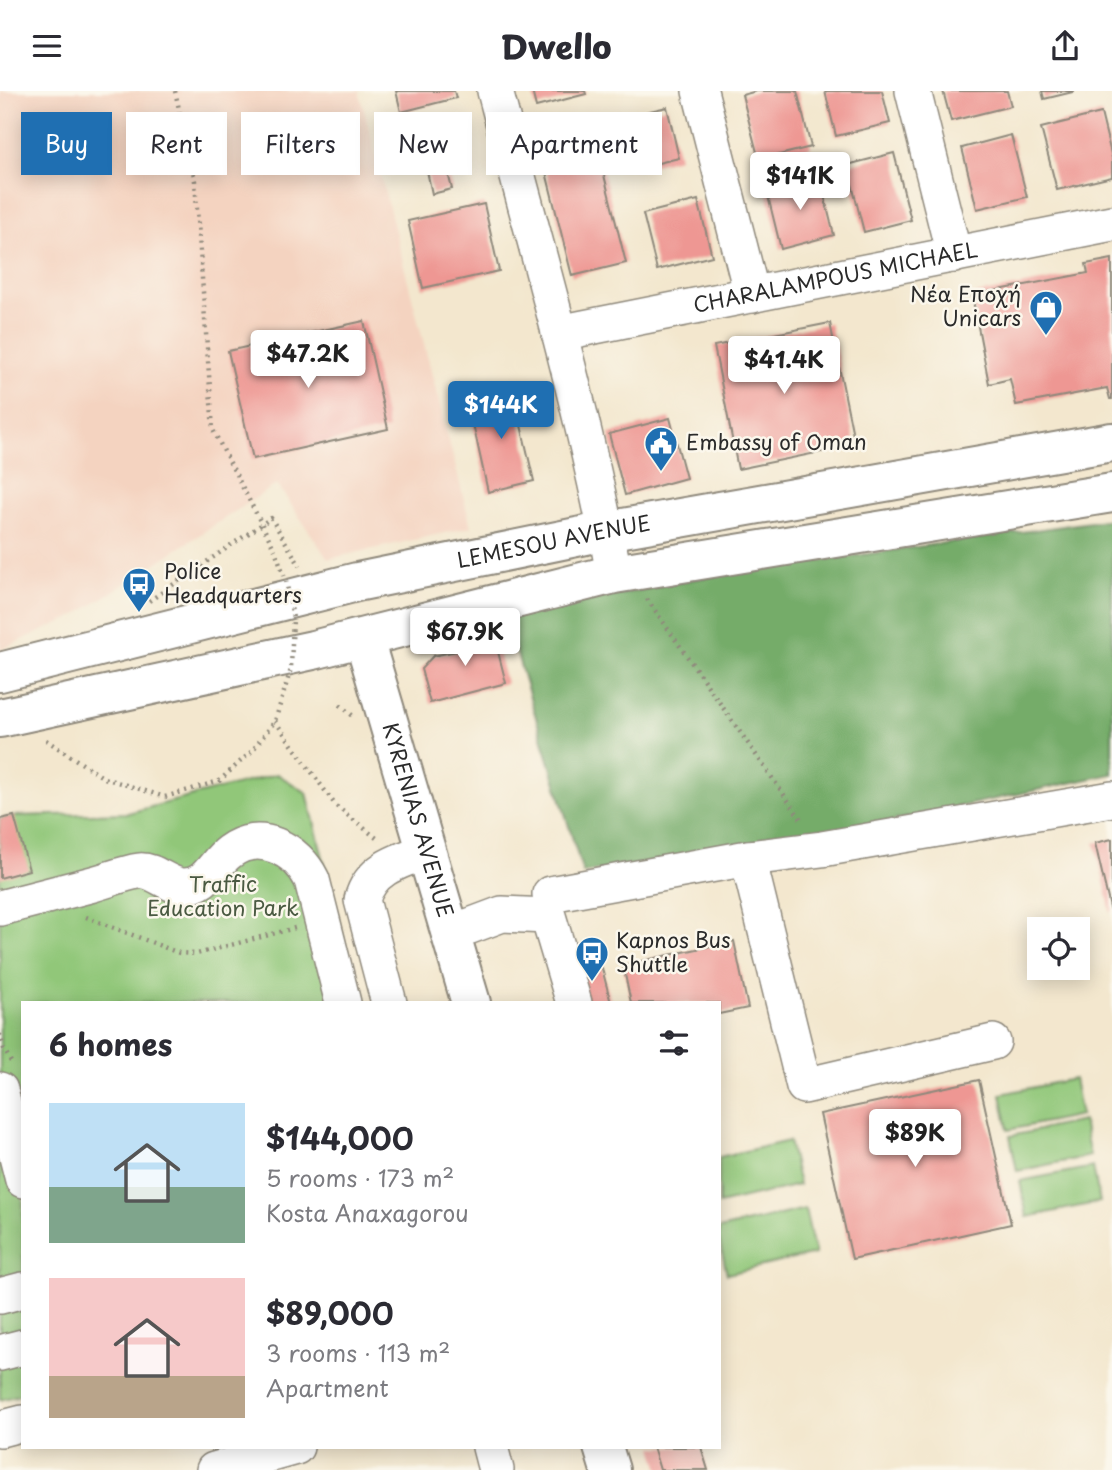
<!DOCTYPE html>
<html lang="en">
<head>
<meta charset="utf-8">
<style>
  body { margin:0; font-family:"Playpen Sans",sans-serif; background:#f2f2f3; color:#2b2b33; height:100vh; display:flex; flex-direction:column; font-size:26px; white-space:nowrap }
  * { box-sizing:border-box; margin:0 }
  p { font-size:23px; color:#7c7c81 }
  .icon { flex:none; width:38px; height:38px; fill:none; stroke:currentColor; stroke-width:2; stroke-linecap:round; stroke-linejoin:round }
  .map { position:relative; flex:1; overflow:hidden }
  .side { position:absolute; left:21px; top:910px; width:700px; height:448px; display:flex; flex-direction:column; background:#fff; border-radius:0px; box-shadow:0 4px 18px #0003 }
  .side>* { flex:none }
  .hud { position:absolute; left:21px; top:21px; width:700px; height:63px; display:flex; gap:14px }
  .buttons { position:absolute; left:1027px; top:826px; display:grid; gap:14px }
  .buttons a { display:grid; place-items:center; width:63px; height:63px; border-radius:0px; background:#fff; box-shadow:0 4px 18px #0003; font-size:35px }
  .price { position:absolute; translate:-50% -60px; padding:0 16px; border-radius:7px; background:#fff; color:#222; font-size:23px; line-height:46px; filter:drop-shadow(0 2px 4px #0008) }
  .price::after { content:''; position:absolute; left:50%; top:42px; width:21px; height:16px; margin-left:-10px; background:inherit; clip-path:polygon(0 0,100% 0,50% 100%) }
  .price.current { background:#1f6fb2; color:#fff }
  ul { padding:0; list-style:none }
  li { display:flex; align-items:center; gap:21px; height:175px; padding:0 28px }
  li span { display:grid; place-items:center; flex:none; width:196px; height:140px; border-radius:0px; color:#555 }
  li>.icon { margin-inline-start:auto }
  span .icon { width:84px; height:84px; fill:#fffc; stroke-width:1 }
  li b { font-size:30px }
  h2 { display:flex; justify-content:space-between; align-items:center; height:84px; padding:0 28px; font-size:30px }
  .pill { padding:0 24px; border-radius:0px; background:#fff; box-shadow:0 4px 18px #0003; font-size:24px; line-height:63px }
  .pill.current { background:#1f6fb2; color:#fff }
  header { display:flex; justify-content:space-between; align-items:center; height:91px; padding:0 28px; background:#fff; font-size:32px; font-weight:800 }
  .map>svg:first-child { display:block }
  .built { fill:#f4d3c0 }
  .green { fill:#91c779; stroke:#5e7952; stroke-width:2 }
  .forest { fill:#74ac69; stroke:#506c4a; stroke-width:2 }
  .building { fill:#ee9793 }
  .lines { fill:none; stroke-linecap:round; stroke-linejoin:round }
  .minor-casing { stroke:#8f897c; stroke-width:38 }
  .major-casing { stroke:#8f897c; stroke-width:42 }
  .path { stroke:#8f897c; stroke-width:4.5; stroke-dasharray:2 5; stroke-linecap:butt }
  .minor { stroke:#fff; stroke-width:35 }
  .major { stroke:#fff; stroke-width:38 }
  .path-bridge { stroke:#8f897c; stroke-width:4.5; stroke-dasharray:2 5; stroke-linecap:butt }
  .labels { text-anchor:middle; stroke-width:5; stroke-linejoin:round; paint-order:stroke }
  .street-label { font-size:21px; fill:#2b2b2b; stroke:#fbf7ec }
  .poi-label { font-size:21px; fill:#2b2b2b; stroke:#fbf7ec; text-anchor:start }
  .park-label { font-size:21px; fill:#4a5a42; stroke:#fbf7ec }
</style>
</head>
<body>
<header><svg class="icon" aria-label="menu" viewBox="0 0 24 24"><path d="M4 6h16M4 12h16M4 18h16"/></svg>Dwello<svg class="icon" aria-label="share" viewBox="0 0 24 24"><path d="M12 15V3M7 8l5-5 5 5M5 13v7h14v-7"/></svg></header>
<div class="map">
<svg width="1112" height="1379" viewBox="0 0 1112 1379">
  <rect width="100%" height="100%" fill="#fbf7ec"/>
  <filter id="ink" filterUnits="userSpaceOnUse"><feTurbulence type="fractalNoise" baseFrequency=".0143" numOctaves="2"/><feDisplacementMap in="SourceGraphic" scale="14" xChannelSelector="R" yChannelSelector="G"/><feConvolveMatrix kernelMatrix="1 2 1 2 8 2 1 2 1" color-interpolation-filters="sRGB"/></filter>
  <filter id="wash" filterUnits="userSpaceOnUse"><feTurbulence type="fractalNoise" baseFrequency=".00686" numOctaves="4" result="noise"/><feDisplacementMap in="SourceGraphic" scale="28" xChannelSelector="R" yChannelSelector="G"/><feGaussianBlur stdDeviation="1.57" result="paint"/><feColorMatrix in="noise" values="0 0 0 0 0 0 0 0 0 0 0 0 0 0 0 0 0 1.4 0 .05"/><feComposite in="paint" operator="in"/></filter>
  <g filter="url(#wash)">
    <rect width="100%" height="100%" fill="#f3e7ce"/>
    <polygon class="built" points="0,0 359,0 471,436 328,468 277,393 75,525 0,559"/>
    <g class="green">
      <polygon points="277,683 307,702 359,912 23,912 23,1303 0,1309 0,728 14,725 128,722"/>
      <polygon points="1074,988 1081,1024 1008,1039 1001,1003"/>
      <polygon points="1083,1030 1090,1065 1017,1080 1010,1045"/>
      <polygon points="789,1050 799,1094 719,1113 719,1066"/>
      <polygon points="1093,1076 1100,1111 1027,1126 1020,1090"/>
      <polygon points="805,1118 815,1163 727,1183 719,1148 719,1138"/>
    </g>
    <polygon class="forest" points="1112,428 1112,683 808,748 583,782 506,527 693,488"/>
    <g id="blocks">
      <g class="building">
        <polygon points="396,0 454,0 456,7 401,21"/>
        <polygon points="532,0 585,0 586,3 536,16"/>
        <polygon points="757,0 797,0 811,56 759,69 742,4"/>
        <polygon points="825,0 882,0 890,32 836,45"/>
        <polygon points="943,0 1007,0 1011,15 951,30"/>
        <polygon points="1042,0 1073,0 1073,1 1044,8"/>
        <polygon points="667,16 679,67 633,78 620,27"/>
        <polygon points="1101,22 1112,67 1112,86 1057,99 1041,37"/>
        <polygon points="454,35 464,78 448,82 452,98 432,103 419,43"/>
        <polygon points="593,40 626,172 572,185 539,53"/>
        <polygon points="1011,44 1027,106 977,118 962,57"/>
        <polygon points="894,62 911,129 864,141 847,74"/>
        <polygon points="819,84 834,144 781,158 766,97"/>
        <polygon points="698,109 712,165 657,179 643,123"/>
        <polygon points="484,113 499,180 423,197 408,130"/>
        <polygon points="1112,168 1112,308 1110,308 1107,297 1016,314 1010,288 989,293 972,204 1088,182 1086,173"/>
        <polygon points="364,230 388,338 253,368 228,260"/>
        <polygon points="830,232 855,354 738,378 714,255"/>
        <polygon points="513,300 534,390 488,401 468,310"/>
        <polygon points="670,327 686,387 625,404 609,343"/>
        <polygon points="492,537 506,592 430,612 421,578 433,565 457,560 454,547"/>
        <polygon points="14,725 29,779 0,787 0,728"/>
        <polygon points="1112,748 1112,821 1111,821 1095,752"/>
        <polygon points="734,850 748,917 719,923 719,912 631,912 623,874"/>
        <polygon points="599,866 611,912 583,912 573,873"/>
        <polygon points="979,989 1011,1133 852,1168 820,1023"/>
        <polygon points="653,1356 701,1356 708,1379 660,1379"/>
      </g>
    </g>
  </g>
  <g filter="url(#ink)">
    <use href="#blocks" fill-opacity="0" stroke="#8f897c" stroke-width="2"/>
    <g class="lines">
      <defs>
        <g id="minor">
          <path d="M495 0C537 160 584 320 614 483"/>
          <polyline points="700,0 752,204"/>
          <polyline points="913,0 954,164"/>
          <path id="s1" d="M559 242 1112 132"/>
          <polyline points="748,767 822,758 1112,708"/>
          <polyline points="550,803 748,767 804,995 993,951"/>
          <path d="M0 817C31 809 62 801 93 793 108 789 124 782 139 780 154 778 168 795 184 795 207 795 213 773 229 761 259 738 297 758 312 789L343 912"/>
          <polyline points="450,839 470,835 502,823 548,825 574,912"/>
          <path d="M389 912 362 809C370 778 398 770 425 761"/>
          <polyline points="0,999 23,1089"/>
          <polyline points="0,1205 23,1199"/>
          <polyline points="0,1262 23,1256"/>
          <polyline points="0,1338 23,1332"/>
          <polyline points="490,1356 496,1379"/>
          <polyline points="214,1379 296,1356"/>
        </g>
        <g id="major">
          <path id="s2" d="M364 548 471 912"/>
          <path id="s3" d="M0 581 357 491 606 440 1112 351"/>
          <polyline points="0,627 313,559 614,483 1112,402"/>
          <polyline points="603,1356 610,1379"/>
        </g>
      </defs>
      <use href="#minor" class="minor-casing"/>
      <use href="#major" class="major-casing"/>
      <g class="path">
        <polyline points="175,0 195,90 213,339 275,459"/>
        <polyline points="647,508 803,731"/>
        <polyline points="149,510 271,427 300,475"/>
        <polyline points="340,614 353,625"/>
        <polyline points="275,630 336,715 379,749"/>
        <polyline points="46,649 104,687 165,706"/>
        <polyline points="86,826 179,862 197,863 295,837"/>
        <polyline points="186,912 210,912"/>
        <polyline points="0,943 4,958 11,971"/>
      </g>
      <use href="#minor" class="minor"/>
      <use href="#major" class="major"/>
      <polyline class="path-bridge" points="165,706 219,690 252,660 275,630 291,578 293,527 286,489 275,459"/>
    </g>
  </g>
  <defs>
    <symbol id="shop-pin" viewBox="-11 -11 22 30"><path d="M0 17L-7.5 6A9.5 9.5 0 1 1 7.5 6Z" fill="#1f6fb2" stroke="#fbf7ec"/><path d="M-5-2.5h2.3a2.7 3.5 0 0 1 5.4 0H5L5.5 6h-11ZM-1.5-2.5h3a1.5 2.3 0 0 0-3 0Z" fill="#fff"/></symbol>
    <symbol id="civic-pin" viewBox="-11 -11 22 30"><path d="M0 17L-7.5 6A9.5 9.5 0 1 1 7.5 6Z" fill="#1f6fb2" stroke="#fbf7ec"/><path d="M-.6-6.5H3V-4.5H.6V-3L4-1V1h2V6H-6V1h2V-1L-.6-3ZM-1.2 2.5V6h2.4V2.5Z" fill="#fff"/></symbol>
    <symbol id="bus-pin" viewBox="-11 -11 22 30"><path d="M0 17L-7.5 6A9.5 9.5 0 1 1 7.5 6Z" fill="#1f6fb2" stroke="#fbf7ec"/><path d="M-5-6H5V4H4V6H2V4H-2V6H-4V4H-5ZM-3.5-4V0h7V-4ZM-3.5 1.2v1.5H-2V1.2ZM2 1.2v1.5H3.5V1.2Z" fill="#fff"/></symbol>
  </defs>
  <g fill-rule="evenodd">
    <use href="#shop-pin" x="1027" y="197" width="38" height="52"/>
    <use href="#civic-pin" x="642" y="333" width="38" height="52"/>
    <use href="#bus-pin" x="120" y="474" width="38" height="52"/>
    <use href="#bus-pin" x="573" y="843" width="38" height="52"/>
  </g>
  <g class="labels">
    <g class="street-label">
      <text dy="7" stroke="none"><textPath href="#s1" startOffset="282">CHARALAMPOUS MICHAEL</textPath></text>
      <text dy="7" stroke="none"><textPath href="#s3" startOffset="569">LEMESOU AVENUE</textPath></text>
      <text dy="7" stroke="none"><textPath href="#s2" startOffset="189">KYRENIAS AVENUE</textPath></text>
    </g>
    <g class="poi-label">
      <text x="1021" y="211" text-anchor="end">Νέα Εποχή<tspan x="1021" dy="24">Unicars</tspan></text>
      <text x="686" y="359">Embassy of Oman</text>
      <text x="164" y="488">Police<tspan x="164" dy="24">Headquarters</tspan></text>
      <text x="616" y="857">Kapnos Bus<tspan x="616" dy="24">Shuttle</tspan></text>
    </g>
    <g class="park-label">
      <text x="223" y="801">Traffic<tspan x="223" dy="24">Education Park</tspan></text>
    </g>
  </g>
</svg>
<div class="buttons">
<a><svg class="icon" aria-label="locate" viewBox="0 0 24 24"><circle cx="12" cy="12" r="6"/><path d="M12 2v4M12 18v4M2 12h4M18 12h4"/></svg></a>
</div>
<b class="price" style="left:800px;top:121px">$141K</b>
<b class="price" style="left:308px;top:299px">$47.2K</b>
<b class="price" style="left:784px;top:305px">$41.4K</b>
<b class="price current" style="left:501px;top:350px">$144K</b>
<b class="price" style="left:465px;top:577px">$67.9K</b>
<b class="price" style="left:915px;top:1078px">$89K</b>
<div class="hud">
<a class="pill current">Buy</a>
<a class="pill">Rent</a>
<a class="pill">Filters</a>
<a class="pill">New</a>
<a class="pill">Apartment</a>
</div>
<section class="side">
<h2>6 homes<svg class="icon" aria-label="filters" viewBox="0 0 24 24"><path d="M4 7h16M4 17h16"/><circle cx="9" cy="7" r="2"/><circle cx="15" cy="17" r="2"/></svg></h2>
<ul>
<li><span style="background:linear-gradient(#bfe0f5 60%,#7fa58c 0)"><svg class="icon" aria-label="home" viewBox="0 0 24 24"><path d="M3 11l9-7 9 7M6 9v11h12V9"/></svg></span><div><b>$144,000</b><p>5 rooms · 173 m²</p><p>Kosta Anaxagorou</p></div></li>
<li><span style="background:linear-gradient(#f6c9c9 70%,#b9a48a 0)"><svg class="icon" aria-label="home" viewBox="0 0 24 24"><path d="M3 11l9-7 9 7M6 9v11h12V9"/></svg></span><div><b>$89,000</b><p>3 rooms · 113 m²</p><p>Apartment</p></div></li>
</ul>
</section>
</div>
</body>
</html>
